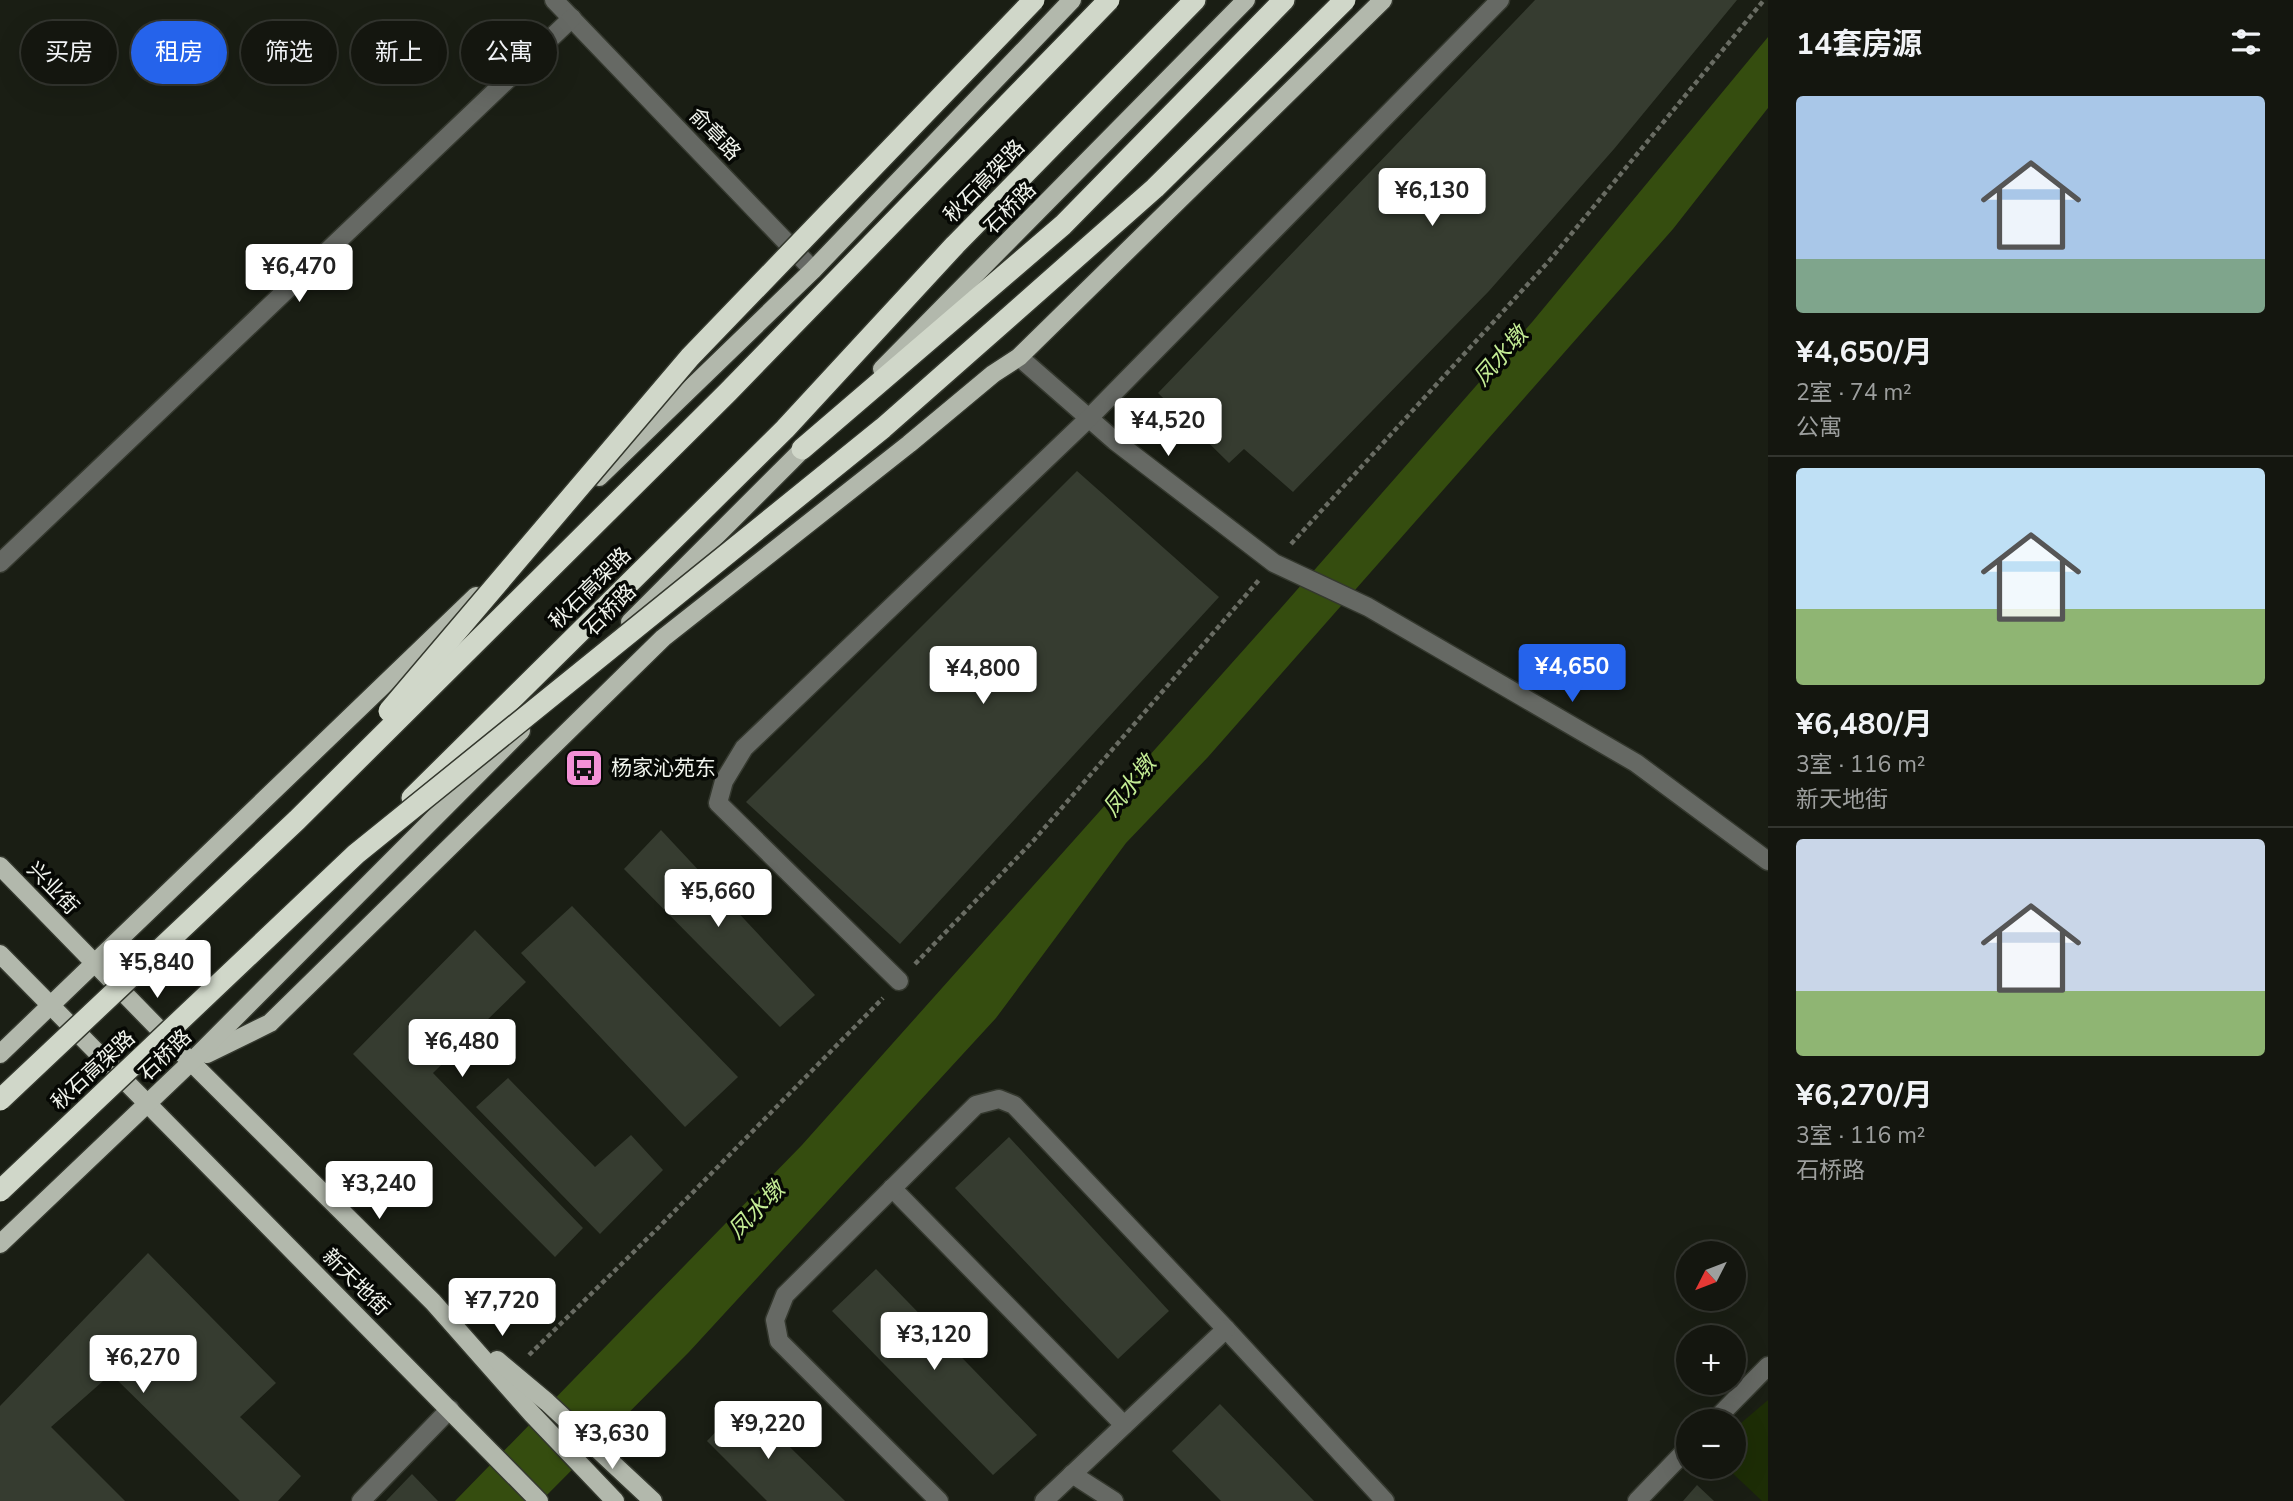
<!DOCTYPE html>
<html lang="zh">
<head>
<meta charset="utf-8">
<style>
  body { margin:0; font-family:"Nunito Sans","Noto Sans SC",sans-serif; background:#1d1f18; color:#f1f3f6; height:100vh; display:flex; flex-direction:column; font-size:26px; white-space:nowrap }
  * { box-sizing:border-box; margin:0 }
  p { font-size:23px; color:#9d9f9e }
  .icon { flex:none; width:38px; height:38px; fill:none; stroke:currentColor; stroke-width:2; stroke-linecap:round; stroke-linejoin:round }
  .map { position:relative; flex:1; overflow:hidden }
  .side { display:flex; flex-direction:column; background:#14160f; width:525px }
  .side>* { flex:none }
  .hud { position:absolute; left:21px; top:21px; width:665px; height:63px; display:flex; gap:14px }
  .needle { width:46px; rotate:228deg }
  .buttons { position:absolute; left:1676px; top:1241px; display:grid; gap:14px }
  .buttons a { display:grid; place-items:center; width:70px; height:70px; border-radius:50%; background:#14160f; box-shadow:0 7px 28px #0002,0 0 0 2px #33352f; font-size:35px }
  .price { position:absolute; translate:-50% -60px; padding:0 16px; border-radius:7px; background:#fff; color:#222; font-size:23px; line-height:46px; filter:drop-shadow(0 2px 4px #0008) }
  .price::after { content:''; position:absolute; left:50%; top:42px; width:21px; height:16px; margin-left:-10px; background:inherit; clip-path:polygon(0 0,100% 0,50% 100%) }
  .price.on { background:#2563eb; color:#fff }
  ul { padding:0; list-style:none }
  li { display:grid; align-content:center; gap:14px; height:371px; padding:0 28px }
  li+li { border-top:2px solid #33352f }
  li span { display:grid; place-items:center; height:217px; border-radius:7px; color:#555 }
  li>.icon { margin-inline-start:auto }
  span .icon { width:126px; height:126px; fill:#fffc; stroke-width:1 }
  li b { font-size:30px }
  h2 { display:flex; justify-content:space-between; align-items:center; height:84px; padding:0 28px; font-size:30px }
  .chip { padding:0 24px; border-radius:32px; background:#14160f; box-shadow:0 7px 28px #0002,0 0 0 2px #33352f; font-size:24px; line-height:63px }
  .chip.on { background:#2563eb; color:#fff }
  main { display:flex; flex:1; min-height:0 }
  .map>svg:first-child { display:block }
  .green { fill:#1d2d06 }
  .water { fill:#354d0f }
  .building { fill:#363c30 }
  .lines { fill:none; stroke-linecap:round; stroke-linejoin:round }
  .minor-casing { stroke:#34382e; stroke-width:21 }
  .major-casing { stroke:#34382e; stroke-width:21 }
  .highway-casing { stroke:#34382e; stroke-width:24 }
  .path { stroke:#696c63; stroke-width:4.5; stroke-dasharray:5 3.5; stroke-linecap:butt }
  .minor { stroke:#666964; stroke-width:18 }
  .major { stroke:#b2b8ac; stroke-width:18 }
  .highway { stroke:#d0d7c9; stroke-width:21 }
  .highway-bridge-casing { stroke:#34382e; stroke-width:24; stroke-linecap:butt }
  .highway-bridge { stroke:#d0d7c9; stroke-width:21 }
  .labels { text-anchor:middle; stroke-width:7; stroke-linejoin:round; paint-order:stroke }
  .street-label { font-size:21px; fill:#f1f4ed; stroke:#060804 }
  .poi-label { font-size:21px; fill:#f1f4ed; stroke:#060804; text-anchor:start }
  .water-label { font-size:23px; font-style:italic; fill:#c4ed95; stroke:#060804 }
</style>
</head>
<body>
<main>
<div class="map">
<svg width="1768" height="1501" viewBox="0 0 1768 1501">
  <rect width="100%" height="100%" fill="#1a1e14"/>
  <polygon class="green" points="1768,1400 1768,1501 1762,1501 1726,1467 1734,1466 1734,1429"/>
  <polygon class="water" points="1768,37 1768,108 1673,229 1208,757 1126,843 996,1018 689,1352 541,1501 455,1501 802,1145 1281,608 1533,321"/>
  <g class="building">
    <polygon points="1535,0 1737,0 1614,149 1489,291 1293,492 1244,449 1229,463 1158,393"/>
    <polygon points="1077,471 1219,597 900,944 746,802"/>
    <polygon points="661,830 815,995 780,1027 624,869"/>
    <polygon points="572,906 738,1077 685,1127 521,953"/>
    <polygon points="475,930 526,982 433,1073 583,1228 555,1257 353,1054"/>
    <polygon points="508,1078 595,1167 631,1135 663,1170 600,1234 476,1107"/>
    <polygon points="1009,1137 1169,1311 1118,1359 955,1188"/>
    <polygon points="148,1253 276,1383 240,1417 301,1476 278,1501 240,1501 111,1374 51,1427 125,1501 0,1501 0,1406"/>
    <polygon points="876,1269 1037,1435 993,1475 832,1311"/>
    <polygon points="744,1402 845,1501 767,1501 707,1441"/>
    <polygon points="1220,1404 1314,1501 1221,1501 1172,1451"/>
    <polygon points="412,1474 438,1501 386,1501"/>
    <polygon points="1697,1485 1714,1501 1683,1501"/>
  </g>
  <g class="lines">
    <defs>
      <g id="minor">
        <polyline points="554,0 813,270"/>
        <polyline points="1019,357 1115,441 1274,563 1368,607 1636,763 1768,861"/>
        <polyline points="0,563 572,18"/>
        <polyline points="899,981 718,803 724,781 744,748 1088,419 1500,0"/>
        <polyline points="892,1188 1124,1425"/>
        <polyline points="1714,1421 1768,1366"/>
        <polyline points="1072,1474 1114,1501"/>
        <polyline points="361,1501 450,1409"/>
        <polyline points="939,1501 779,1341 775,1320 785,1295 976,1105 999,1099 1014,1105 1226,1329 1385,1501"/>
        <polyline points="1044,1501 1226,1329"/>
        <polyline points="1637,1501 1689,1447"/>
      </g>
      <g id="major">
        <polyline points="882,369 1246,0"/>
        <polyline points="599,477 813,270 1072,0"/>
        <polyline points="630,622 811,441"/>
        <polyline points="0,866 191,1062 433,1302 532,1414 615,1501"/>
        <polyline points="0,954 539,1501"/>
        <polyline points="0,1054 476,596"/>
        <polyline points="207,1054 270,1023 663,638 909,444 993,374 1019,357 1383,0"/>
        <polyline points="0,1244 191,1062 521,731"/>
        <polyline points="497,1360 547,1402 653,1501"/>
      </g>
      <g id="highway">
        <polyline points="802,449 1063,225 1284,0"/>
        <polyline points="412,798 785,429 955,245 1195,0"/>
      </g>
    </defs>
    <use href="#minor" class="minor-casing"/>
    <use href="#major" class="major-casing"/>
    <use href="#highway" class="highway-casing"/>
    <g class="path">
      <polyline points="1291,544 1549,261 1764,0"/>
      <polyline points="915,964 1034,840 1259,580"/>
      <polyline points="529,1355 656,1230 883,998"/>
    </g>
    <use href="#minor" class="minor"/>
    <use href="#major" class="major"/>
    <use href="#highway" class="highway"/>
    <defs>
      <g id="highway-bridge">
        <polyline points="389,711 690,357 1034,0"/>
        <polyline points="0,1100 297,820 728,392 1109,0"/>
        <polyline points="0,1191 356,854 883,428 1155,188 1345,0"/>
      </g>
    </defs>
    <use href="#highway-bridge" class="highway-bridge-casing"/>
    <use href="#highway-bridge" class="highway-bridge"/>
  </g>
  <defs>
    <symbol id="bus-square" viewBox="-11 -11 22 22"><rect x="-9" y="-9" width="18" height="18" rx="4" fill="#f391d6" stroke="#060804"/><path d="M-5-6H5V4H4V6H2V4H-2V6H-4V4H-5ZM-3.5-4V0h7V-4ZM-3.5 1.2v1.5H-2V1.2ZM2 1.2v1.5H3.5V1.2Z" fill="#111"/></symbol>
  </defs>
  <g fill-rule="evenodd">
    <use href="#bus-square" x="562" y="746" width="44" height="44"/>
  </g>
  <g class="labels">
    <g class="street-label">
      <text transform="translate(715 134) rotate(46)" y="7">俞章路</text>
      <text transform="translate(984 181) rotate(-46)" y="7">秋石高架路</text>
      <text transform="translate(1010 208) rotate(-45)" y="7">石桥路</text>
      <text transform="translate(590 588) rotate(-45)" y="7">秋石高架路</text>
      <text transform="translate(610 610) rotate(-45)" y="7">石桥路</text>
      <text transform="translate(53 888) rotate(46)" y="7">兴业街</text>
      <text transform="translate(165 1055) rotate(-44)" y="7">石桥路</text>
      <text transform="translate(93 1070) rotate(-43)" y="7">秋石高架路</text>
      <text transform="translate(356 1282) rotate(45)" y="7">新天地街</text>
    </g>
    <g class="poi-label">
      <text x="611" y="775">杨家沁苑东</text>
    </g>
    <g class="water-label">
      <text transform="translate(1500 356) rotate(-49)" y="8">凤水墩</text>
      <text transform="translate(1129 786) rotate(-52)" y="8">凤水墩</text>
      <text transform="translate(756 1210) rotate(-46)" y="8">凤水墩</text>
    </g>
  </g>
</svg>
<div class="buttons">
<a><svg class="needle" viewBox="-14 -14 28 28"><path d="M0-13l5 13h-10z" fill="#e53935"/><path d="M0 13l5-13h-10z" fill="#9d9f9e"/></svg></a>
<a>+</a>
<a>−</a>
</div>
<b class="price" style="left:1432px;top:228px">¥6,130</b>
<b class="price" style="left:299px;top:304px">¥6,470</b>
<b class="price" style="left:1168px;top:458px">¥4,520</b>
<b class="price on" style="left:1572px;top:704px">¥4,650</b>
<b class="price" style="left:983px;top:706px">¥4,800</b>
<b class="price" style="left:718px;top:929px">¥5,660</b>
<b class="price" style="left:157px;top:1000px">¥5,840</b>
<b class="price" style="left:462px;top:1079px">¥6,480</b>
<b class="price" style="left:379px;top:1221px">¥3,240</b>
<b class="price" style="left:502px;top:1338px">¥7,720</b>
<b class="price" style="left:934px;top:1372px">¥3,120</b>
<b class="price" style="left:143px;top:1395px">¥6,270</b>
<b class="price" style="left:768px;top:1461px">¥9,220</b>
<b class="price" style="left:612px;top:1471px">¥3,630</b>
<div class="hud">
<a class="chip">买房</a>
<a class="chip on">租房</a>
<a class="chip">筛选</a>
<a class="chip">新上</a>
<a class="chip">公寓</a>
</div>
</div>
<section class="side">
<h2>14套房源<svg class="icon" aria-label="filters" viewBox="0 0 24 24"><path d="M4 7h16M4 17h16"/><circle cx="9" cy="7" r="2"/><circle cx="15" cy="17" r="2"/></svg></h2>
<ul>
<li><span style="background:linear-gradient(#a9c7e8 75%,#7fa58c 0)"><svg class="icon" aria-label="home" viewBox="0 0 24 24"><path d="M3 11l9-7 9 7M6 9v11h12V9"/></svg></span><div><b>¥4,650/月</b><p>2室 · 74 m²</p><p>公寓</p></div></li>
<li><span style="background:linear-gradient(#bfe0f5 65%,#8fb573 0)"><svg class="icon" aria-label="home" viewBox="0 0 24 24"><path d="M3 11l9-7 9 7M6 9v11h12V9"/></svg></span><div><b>¥6,480/月</b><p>3室 · 116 m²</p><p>新天地街</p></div></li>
<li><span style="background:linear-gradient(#c9d6e8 70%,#8fb573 0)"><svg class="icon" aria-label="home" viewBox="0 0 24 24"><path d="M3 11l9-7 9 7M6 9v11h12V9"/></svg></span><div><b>¥6,270/月</b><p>3室 · 116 m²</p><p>石桥路</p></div></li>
</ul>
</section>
</main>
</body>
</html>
